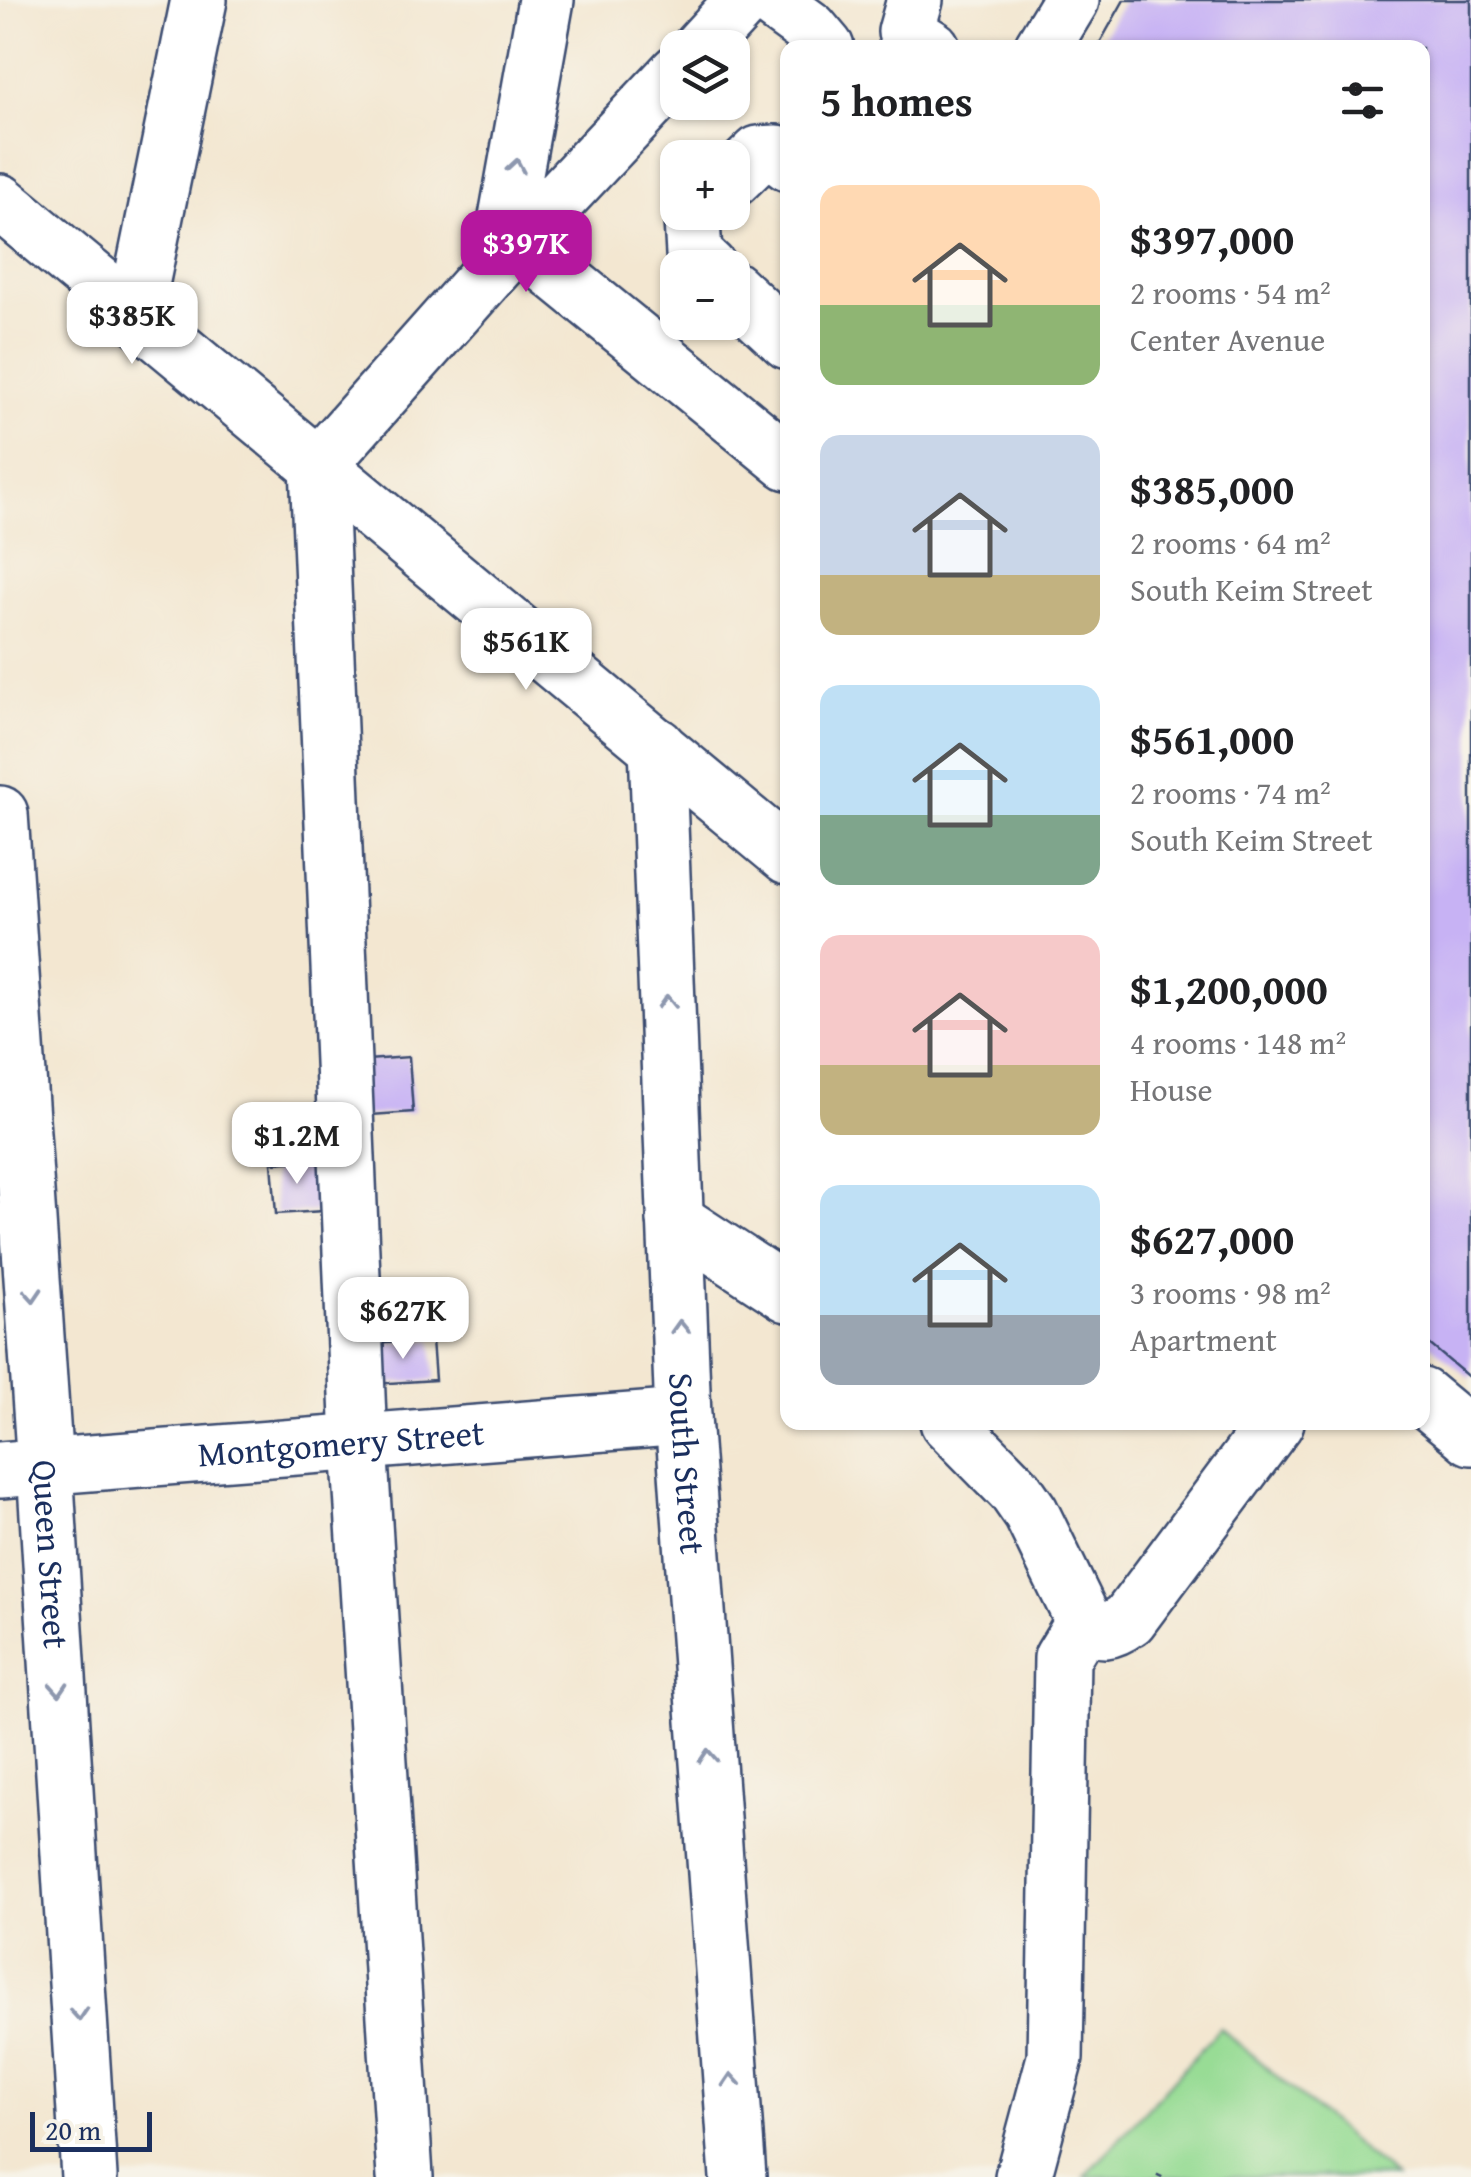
<!DOCTYPE html>
<html lang="en">
<head>
<meta charset="utf-8">
<style>
  body { margin:0; font-family:"Gentium Book Plus",serif; background:#f6f6f6; color:#202124; height:100vh; display:flex; flex-direction:column; font-size:38px; white-space:nowrap }
  * { box-sizing:border-box; margin:0 }
  p { font-size:32px; color:#757577 }
  .icon { flex:none; width:55px; height:55px; fill:none; stroke:currentColor; stroke-width:2; stroke-linecap:round; stroke-linejoin:round }
  .map { position:relative; flex:1; overflow:hidden }
  .sheet { position:absolute; left:780px; top:40px; width:650px; height:1390px; display:flex; flex-direction:column; background:#fff; border-radius:20px; box-shadow:0 2px 8px #0004 }
  .sheet>* { flex:none }
  .fabs { position:absolute; left:660px; top:30px; display:grid; gap:20px }
  .fabs a { display:grid; place-items:center; width:90px; height:90px; border-radius:20px; background:#fff; box-shadow:0 2px 8px #0004; font-size:50px }
  .scale { position:absolute; left:30px; bottom:25px; width:122px; box-sizing:border-box; padding-left:10px; border:5px solid #1b2f5e; border-top:0; font-size:28px; line-height:35px; white-space:nowrap; color:#1b2f5e; -webkit-text-stroke:8px #f7f3e8; paint-order:stroke }
  .price { position:absolute; translate:-50% -85px; padding:0 22px; border-radius:20px; background:#fff; color:#222; font-size:32px; line-height:65px; filter:drop-shadow(0 2px 5px #0008) }
  .price::after { content:''; position:absolute; left:50%; top:60px; width:30px; height:22px; margin-left:-15px; background:inherit; clip-path:polygon(0 0,100% 0,50% 100%) }
  .price.current { background:#b5179e; color:#fff }
  ul { padding:0; list-style:none }
  li { display:flex; align-items:center; gap:30px; height:250px; padding:0 40px }
  li span { display:grid; place-items:center; flex:none; width:280px; height:200px; border-radius:20px; color:#555 }
  li>.icon { margin-inline-start:auto }
  span .icon { width:120px; height:120px; fill:#fffc; stroke-width:1 }
  li b { font-size:42px }
  h2 { display:flex; justify-content:space-between; align-items:center; height:120px; padding:0 40px; font-size:42px }
  .map>svg:first-child { display:block }
  .green { fill:#98dc95; stroke:#5a867a; stroke-width:2.5 }
  .building { fill:#c7b2f4 }
  .lines { fill:none; stroke-linecap:round; stroke-linejoin:round }
  .minor-casing { stroke:#3b4b6f; stroke-width:60 }
  .path { stroke:#3b4b6f; stroke-width:6; stroke-dasharray:2.5 8; stroke-linecap:butt }
  .minor { stroke:#fff; stroke-width:55 }
  .oneway { stroke:#8d97ae }
  .labels { text-anchor:middle; stroke-width:9; stroke-linejoin:round; paint-order:stroke }
  .street-label { font-size:35px; fill:#1b2f5e; stroke:#f7f3e8 }
</style>
</head>
<body>
<div class="map">
<svg width="1471" height="2177" viewBox="0 0 1471 2177">
  <rect width="100%" height="100%" fill="#f7f3e8"/>
  <filter id="ink" filterUnits="userSpaceOnUse"><feTurbulence type="fractalNoise" baseFrequency=".01" numOctaves="2"/><feDisplacementMap in="SourceGraphic" scale="20" xChannelSelector="R" yChannelSelector="G"/><feConvolveMatrix kernelMatrix="1 2 1 2 8 2 1 2 1" color-interpolation-filters="sRGB"/></filter>
  <filter id="wash" filterUnits="userSpaceOnUse"><feTurbulence type="fractalNoise" baseFrequency=".0048" numOctaves="4" result="noise"/><feDisplacementMap in="SourceGraphic" scale="40" xChannelSelector="R" yChannelSelector="G"/><feGaussianBlur stdDeviation="2.25" result="paint"/><feColorMatrix in="noise" values="0 0 0 0 0 0 0 0 0 0 0 0 0 0 0 0 0 1.4 0 .05"/><feComposite in="paint" operator="in"/></filter>
  <g filter="url(#wash)">
    <rect width="100%" height="100%" fill="#f3e7d1"/>
    <polygon class="green" points="1220,2028 1395,2177 1085,2177"/>
    <g id="blocks">
      <g class="building">
        <polygon points="1124,0 1471,0 1471,1379 1422,1338 1422,1316 1426,1306 1422,1304 1422,48 1097,48"/>
        <polygon points="409,1057 413,1112 357,1116 353,1061"/>
        <polygon points="319,1160 323,1211 276,1214 272,1163"/>
        <polygon points="432,1340 435,1380 374,1384 372,1344"/>
      </g>
    </g>
  </g>
  <g filter="url(#ink)">
    <use href="#blocks" fill-opacity="0" stroke="#3b4b6f" stroke-width="2.5"/>
    <g class="lines">
      <defs>
        <g id="minor">
          <polyline points="770,0 810,29 826,48"/>
          <polyline points="915,0 906,32 932,48"/>
          <polyline points="700,48 744,0"/>
          <polyline points="1042,48 1071,0"/>
          <polyline points="732,180 759,154 777,153 788,163"/>
          <polyline points="0,202 788,856"/>
          <polyline points="700,212 692,220 694,254 709,268"/>
          <polyline points="518,242 788,462"/>
          <polyline points="499,262 546,0"/>
          <polyline points="732,289 788,341"/>
          <polyline points="135,314 199,0"/>
          <polyline points="318,466 359,1443 405,2177"/>
          <polyline points="318,466 499,262 678,72"/>
          <path id="s1" d="M657 746 683 1417 738 2177"/>
          <path id="s2" d="M0 814 45 1467 89 2177"/>
          <polyline points="675,1220 788,1294"/>
          <polyline points="1422,1396 1471,1437"/>
          <path d="M948 1422 1015 1490 1031 1513 1084 1622C1102 1634 1111 1632 1129 1619L1276 1422"/>
          <path id="s3" d="M0 1470 683 1417"/>
          <polyline points="1023,2177 1055,2058 1062,1658 1084,1622"/>
        </g>
      </defs>
      <use href="#minor" class="minor-casing"/>
      <polyline class="path" points="1159,2177 1163,2169"/>
      <use href="#minor" class="minor"/>
    </g>
    <defs><path id="oneway-chevron" d="M-2-3.5L2.5 0L-2 3.5" fill="none" stroke-width="1.6" stroke-linecap="round" stroke-linejoin="round" transform="scale(2.5)"/></defs>
    <g class="oneway">
      <use href="#oneway-chevron" transform="translate(516 166) rotate(-80)"/>
      <use href="#oneway-chevron" transform="translate(667 1002) rotate(-92)"/>
      <use href="#oneway-chevron" transform="translate(33 1295) rotate(86)"/>
      <use href="#oneway-chevron" transform="translate(680 1327) rotate(-92)"/>
      <use href="#oneway-chevron" transform="translate(59 1689) rotate(86)"/>
      <use href="#oneway-chevron" transform="translate(708 1756) rotate(-94)"/>
      <use href="#oneway-chevron" transform="translate(79 2014) rotate(86)"/>
      <use href="#oneway-chevron" transform="translate(731 2080) rotate(-94)"/>
    </g>
  </g>
  <g class="labels">
    <g class="street-label">
      <text dy="12" stroke="none"><textPath href="#s3" startOffset="342">Montgomery Street</textPath></text>
      <text dy="12" stroke="none"><textPath href="#s1" startOffset="718">South Street</textPath></text>
      <text dy="12" stroke="none"><textPath href="#s2" startOffset="742">Queen Street</textPath></text>
    </g>
  </g>
</svg>
<div class="fabs">
<a><svg class="icon" aria-label="layers" viewBox="0 0 24 24"><path d="M12 4l9 5-9 5-9-5zM3 14l9 5 9-5"/></svg></a>
<a>+</a>
<a>−</a>
</div>
<div class="scale">20 m</div>
<b class="price current" style="left:526px;top:295px">$397K</b>
<b class="price" style="left:132px;top:367px">$385K</b>
<b class="price" style="left:526px;top:693px">$561K</b>
<b class="price" style="left:297px;top:1187px">$1.2M</b>
<b class="price" style="left:403px;top:1362px">$627K</b>
<section class="sheet">
<h2>5 homes<svg class="icon" aria-label="filters" viewBox="0 0 24 24"><path d="M4 7h16M4 17h16"/><circle cx="9" cy="7" r="2"/><circle cx="15" cy="17" r="2"/></svg></h2>
<ul>
<li><span style="background:linear-gradient(#ffd9b3 60%,#8fb573 0)"><svg class="icon" aria-label="home" viewBox="0 0 24 24"><path d="M3 11l9-7 9 7M6 9v11h12V9"/></svg></span><div><b>$397,000</b><p>2 rooms · 54 m²</p><p>Center Avenue</p></div></li>
<li><span style="background:linear-gradient(#c9d6e8 70%,#c2b280 0)"><svg class="icon" aria-label="home" viewBox="0 0 24 24"><path d="M3 11l9-7 9 7M6 9v11h12V9"/></svg></span><div><b>$385,000</b><p>2 rooms · 64 m²</p><p>South Keim Street</p></div></li>
<li><span style="background:linear-gradient(#bfe0f5 65%,#7fa58c 0)"><svg class="icon" aria-label="home" viewBox="0 0 24 24"><path d="M3 11l9-7 9 7M6 9v11h12V9"/></svg></span><div><b>$561,000</b><p>2 rooms · 74 m²</p><p>South Keim Street</p></div></li>
<li><span style="background:linear-gradient(#f6c9c9 65%,#c2b280 0)"><svg class="icon" aria-label="home" viewBox="0 0 24 24"><path d="M3 11l9-7 9 7M6 9v11h12V9"/></svg></span><div><b>$1,200,000</b><p>4 rooms · 148 m²</p><p>House</p></div></li>
<li><span style="background:linear-gradient(#bfe0f5 65%,#9aa5b1 0)"><svg class="icon" aria-label="home" viewBox="0 0 24 24"><path d="M3 11l9-7 9 7M6 9v11h12V9"/></svg></span><div><b>$627,000</b><p>3 rooms · 98 m²</p><p>Apartment</p></div></li>
</ul>
</section>
</div>
</body>
</html>
